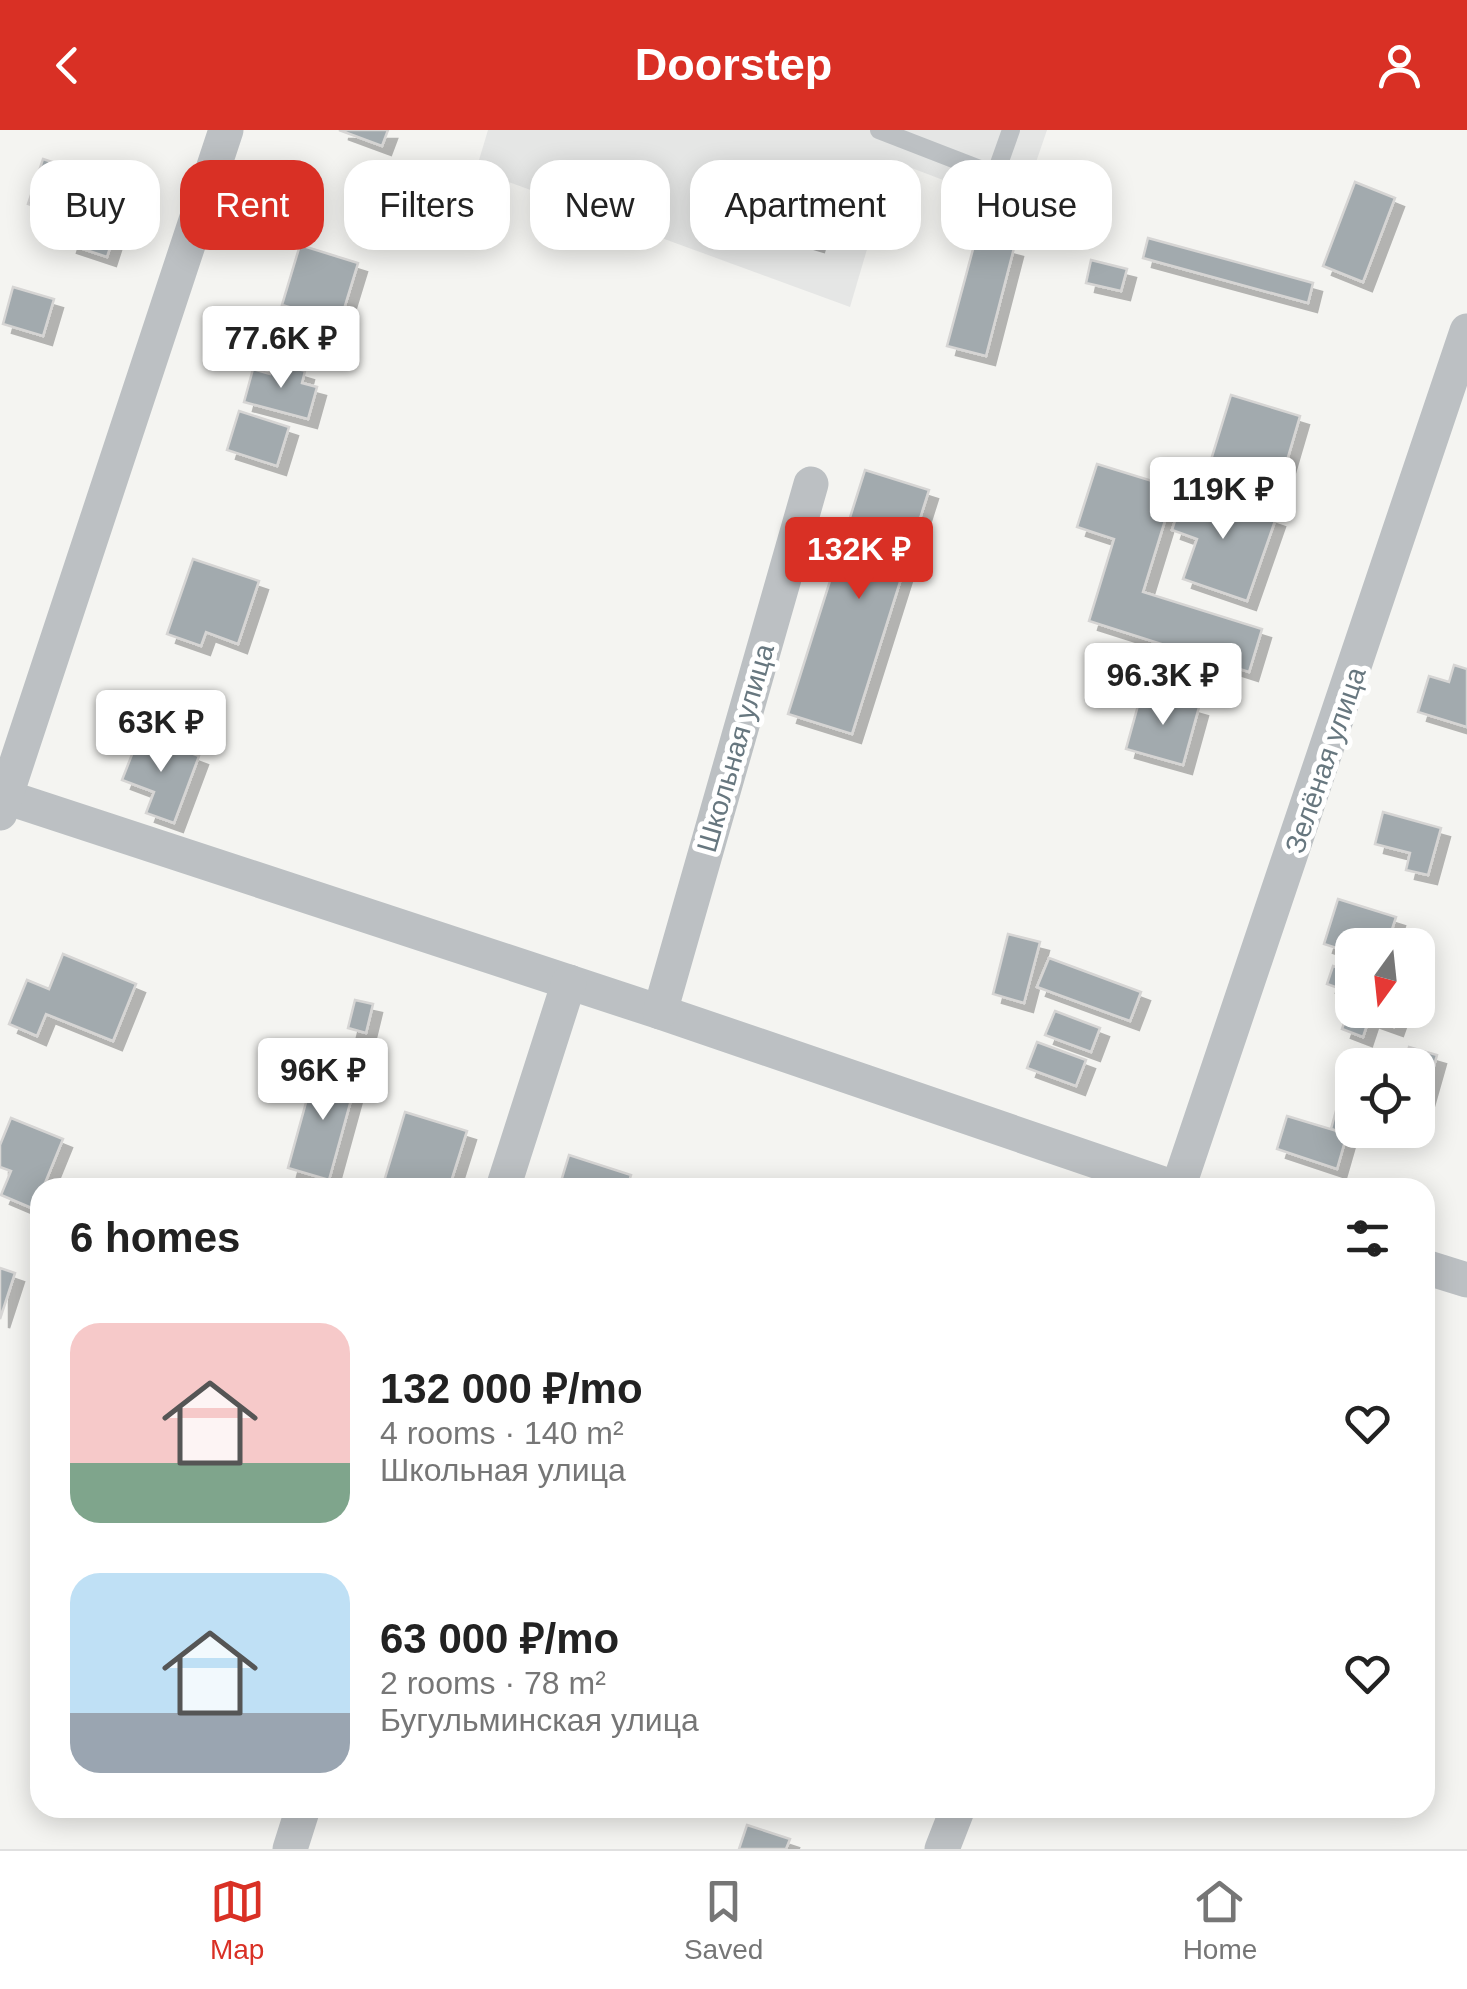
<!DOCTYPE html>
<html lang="en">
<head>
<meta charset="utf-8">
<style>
  body { margin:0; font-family:Arial,sans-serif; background:#f6f6f6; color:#222; height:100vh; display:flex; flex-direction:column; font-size:38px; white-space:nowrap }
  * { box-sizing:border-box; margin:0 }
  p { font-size:32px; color:#767676 }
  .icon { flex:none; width:55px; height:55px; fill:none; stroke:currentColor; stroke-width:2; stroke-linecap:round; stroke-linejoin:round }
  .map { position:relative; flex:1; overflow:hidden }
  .sheet { position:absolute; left:30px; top:1048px; width:1405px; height:640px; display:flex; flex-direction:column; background:#fff; border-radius:30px; box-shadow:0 5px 25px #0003 }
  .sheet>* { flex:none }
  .hud { position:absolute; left:30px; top:30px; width:1408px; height:90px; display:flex; gap:20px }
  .needle { width:65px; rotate:195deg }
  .controls { position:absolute; left:1335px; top:798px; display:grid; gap:20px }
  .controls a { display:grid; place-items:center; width:100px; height:100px; border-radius:20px; background:#fff; box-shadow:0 5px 25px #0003; font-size:50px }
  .price { position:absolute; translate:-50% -85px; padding:0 22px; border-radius:10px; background:#fff; color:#222; font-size:32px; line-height:65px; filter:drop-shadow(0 2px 5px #0008) }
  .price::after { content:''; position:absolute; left:50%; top:60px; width:30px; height:22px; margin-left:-15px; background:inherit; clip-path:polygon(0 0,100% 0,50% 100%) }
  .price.on { background:#d93025; color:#fff }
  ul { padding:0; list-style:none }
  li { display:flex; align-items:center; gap:30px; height:250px; padding:0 40px }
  li span { display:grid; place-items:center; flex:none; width:280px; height:200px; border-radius:30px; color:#555 }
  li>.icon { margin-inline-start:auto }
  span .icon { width:120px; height:120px; fill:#fffc; stroke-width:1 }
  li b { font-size:42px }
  h2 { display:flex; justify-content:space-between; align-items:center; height:120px; padding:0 40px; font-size:42px }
  .chip { padding:0 35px; border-radius:30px; background:#fff; box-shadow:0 5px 25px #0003; font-size:35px; line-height:90px }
  .chip.on { background:#d93025; color:#fff }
  header { display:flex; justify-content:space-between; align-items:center; height:130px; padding:0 40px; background:#d93025; color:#fff; font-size:45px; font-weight:700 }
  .tab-bar { display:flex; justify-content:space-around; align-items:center; height:140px; border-top:2px solid #e0e0e0; background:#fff; font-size:28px; color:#767676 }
  .tab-bar a { display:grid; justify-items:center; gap:5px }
  .tab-bar .on { color:#d93025 }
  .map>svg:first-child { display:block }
  .built { fill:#e5e6e5 }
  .building { fill:#a2aaae; stroke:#d6d5d4; stroke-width:2.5; filter:url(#shadow) }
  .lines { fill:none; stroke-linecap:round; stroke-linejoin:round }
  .lane { stroke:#bcc0c3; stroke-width:18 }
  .street { stroke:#bcc0c3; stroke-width:35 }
  .labels { text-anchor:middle; stroke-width:10; stroke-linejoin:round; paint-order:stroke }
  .street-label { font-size:28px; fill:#67777f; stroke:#fff }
</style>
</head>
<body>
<header><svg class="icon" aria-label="back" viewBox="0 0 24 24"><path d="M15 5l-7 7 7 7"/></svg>Doorstep<svg class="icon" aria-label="person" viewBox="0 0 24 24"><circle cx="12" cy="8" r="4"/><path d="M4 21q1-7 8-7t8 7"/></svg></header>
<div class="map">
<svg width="1467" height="1719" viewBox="0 0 1467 1719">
  <defs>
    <filter id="shadow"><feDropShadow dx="9" dy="9" stdDeviation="0" flood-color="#0004"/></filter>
  </defs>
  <rect width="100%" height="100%" fill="#f4f4f1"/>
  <polygon class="built" points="488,0 1047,0 1020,79 893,31 850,177 476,40"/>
  <g class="building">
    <polygon points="339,0 388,0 382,16"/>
    <polygon points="43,29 97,47 84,85 117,96 107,127 68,114 71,104 50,97 55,83 28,74"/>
    <polygon points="784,47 810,56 801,85 821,92 815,113 768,99"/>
    <polygon points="1355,52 1395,68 1363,152 1323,136"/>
    <polygon points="976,108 1014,118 986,226 947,216"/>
    <polygon points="1148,108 1313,153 1308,173 1143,128"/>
    <polygon points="300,115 358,133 340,192 282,175"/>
    <polygon points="1091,130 1127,139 1121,161 1086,153"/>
    <polygon points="13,157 54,169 43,206 3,194"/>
    <polygon points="274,232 305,241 302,253 317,257 308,289 244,272 253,239 270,244"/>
    <polygon points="1231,265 1300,286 1281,351 1211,330"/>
    <polygon points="239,281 289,297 277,336 227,320"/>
    <polygon points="1097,334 1175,358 1143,462 1262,499 1249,542 1089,491 1114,409 1077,397"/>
    <polygon points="865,340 929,360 852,604 788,584"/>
    <polygon points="1186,357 1276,388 1247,471 1183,449 1197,409 1172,400"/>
    <polygon points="193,429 259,451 238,514 206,502 201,516 167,504"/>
    <polygon points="1454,535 1467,539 1467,597 1418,582 1429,546 1449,552"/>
    <polygon points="1142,561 1199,577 1183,635 1126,619"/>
    <polygon points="140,604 199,626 174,693 146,683 154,662 122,650"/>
    <polygon points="1383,682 1441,698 1428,745 1406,740 1410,723 1375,714"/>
    <polygon points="1338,769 1396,787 1387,815 1352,815 1352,823 1324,814"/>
    <polygon points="1008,804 1040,812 1024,873 993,864"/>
    <polygon points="63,824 136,854 113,911 46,884 37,906 9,894 27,850 49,859"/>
    <polygon points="1049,828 1141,862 1130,891 1037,857"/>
    <polygon points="1333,836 1352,843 1352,863 1327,854"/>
    <polygon points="355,870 373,874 366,903 348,898"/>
    <polygon points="1352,870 1352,880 1372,880 1363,907 1342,899"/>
    <polygon points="1372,880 1400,880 1394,897 1369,888"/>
    <polygon points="1055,881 1100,898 1091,922 1045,905"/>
    <polygon points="1037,912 1086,930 1076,956 1027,938"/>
    <polygon points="1409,917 1437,925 1424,971 1418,969 1418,935 1404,935"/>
    <polygon points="316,936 357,948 329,1050 288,1038"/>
    <polygon points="1339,970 1352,974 1347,1004 1331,999"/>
    <polygon points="405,982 467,1001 449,1058 382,1058"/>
    <polygon points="1287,986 1347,1004 1337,1039 1277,1019"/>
    <polygon points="11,988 63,1009 43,1058 40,1058 34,1079 1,1065 11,1041 0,1037 0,1015"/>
    <polygon points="569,1025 631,1045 627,1058 559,1058"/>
    <polygon points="0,1138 15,1143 0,1189"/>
    <polygon points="747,1695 790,1709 786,1719 739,1719"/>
  </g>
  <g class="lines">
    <polyline class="lane" points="879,0 995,45 1011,0"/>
    <g class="street">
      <polyline points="0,665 660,882 1175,1058"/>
      <polyline points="0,683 226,0"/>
      <polyline points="660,882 811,354"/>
      <polyline points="503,1058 569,852"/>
      <polyline points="1178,1058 1467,201"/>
      <polyline points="1425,1137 1467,1150"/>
      <polyline points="290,1719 303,1678"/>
      <polyline points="942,1719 958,1678"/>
    </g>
  </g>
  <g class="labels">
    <g class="street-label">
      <text transform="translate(735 618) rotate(-74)" y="10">Школьная улица</text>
      <text transform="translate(1325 630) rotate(-71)" y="10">Зелёная улица</text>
    </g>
  </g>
</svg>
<div class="controls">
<a><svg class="needle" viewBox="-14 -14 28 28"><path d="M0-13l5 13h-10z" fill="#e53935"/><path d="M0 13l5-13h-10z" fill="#767676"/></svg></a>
<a><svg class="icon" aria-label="locate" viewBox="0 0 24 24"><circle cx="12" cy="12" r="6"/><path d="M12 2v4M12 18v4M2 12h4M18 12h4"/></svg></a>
</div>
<b class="price" style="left:281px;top:261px">77.6K ₽</b>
<b class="price" style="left:1223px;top:412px">119K ₽</b>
<b class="price on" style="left:859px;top:472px">132K ₽</b>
<b class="price" style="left:1163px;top:598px">96.3K ₽</b>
<b class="price" style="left:161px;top:645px">63K ₽</b>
<b class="price" style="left:323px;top:993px">96K ₽</b>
<div class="hud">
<a class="chip">Buy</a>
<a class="chip on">Rent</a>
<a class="chip">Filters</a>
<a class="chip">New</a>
<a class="chip">Apartment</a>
<a class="chip">House</a>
</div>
<section class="sheet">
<h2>6 homes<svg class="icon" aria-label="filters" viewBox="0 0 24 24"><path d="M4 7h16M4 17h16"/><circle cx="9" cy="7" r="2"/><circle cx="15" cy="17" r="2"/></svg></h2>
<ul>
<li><span style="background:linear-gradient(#f6c9c9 70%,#7fa58c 0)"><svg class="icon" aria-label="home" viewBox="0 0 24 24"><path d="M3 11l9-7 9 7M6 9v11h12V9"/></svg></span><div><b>132 000 ₽/mo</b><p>4 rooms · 140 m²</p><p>Школьная улица</p></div><svg class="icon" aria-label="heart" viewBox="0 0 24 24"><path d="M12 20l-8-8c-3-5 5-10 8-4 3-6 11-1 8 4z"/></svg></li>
<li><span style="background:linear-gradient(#bfe0f5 70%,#9aa5b1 0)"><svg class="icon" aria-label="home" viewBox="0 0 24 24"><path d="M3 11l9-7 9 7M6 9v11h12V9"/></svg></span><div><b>63 000 ₽/mo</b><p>2 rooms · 78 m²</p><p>Бугульминская улица</p></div><svg class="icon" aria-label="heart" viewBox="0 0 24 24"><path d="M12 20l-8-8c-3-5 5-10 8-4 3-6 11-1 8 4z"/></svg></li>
</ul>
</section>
</div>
<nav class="tab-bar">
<a class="on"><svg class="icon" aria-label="map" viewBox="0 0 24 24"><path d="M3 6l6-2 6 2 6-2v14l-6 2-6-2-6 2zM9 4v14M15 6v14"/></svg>Map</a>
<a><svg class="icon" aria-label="saved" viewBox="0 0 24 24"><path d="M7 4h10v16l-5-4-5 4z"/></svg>Saved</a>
<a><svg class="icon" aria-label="home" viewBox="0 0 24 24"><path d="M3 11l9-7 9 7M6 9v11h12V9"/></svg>Home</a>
</nav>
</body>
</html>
